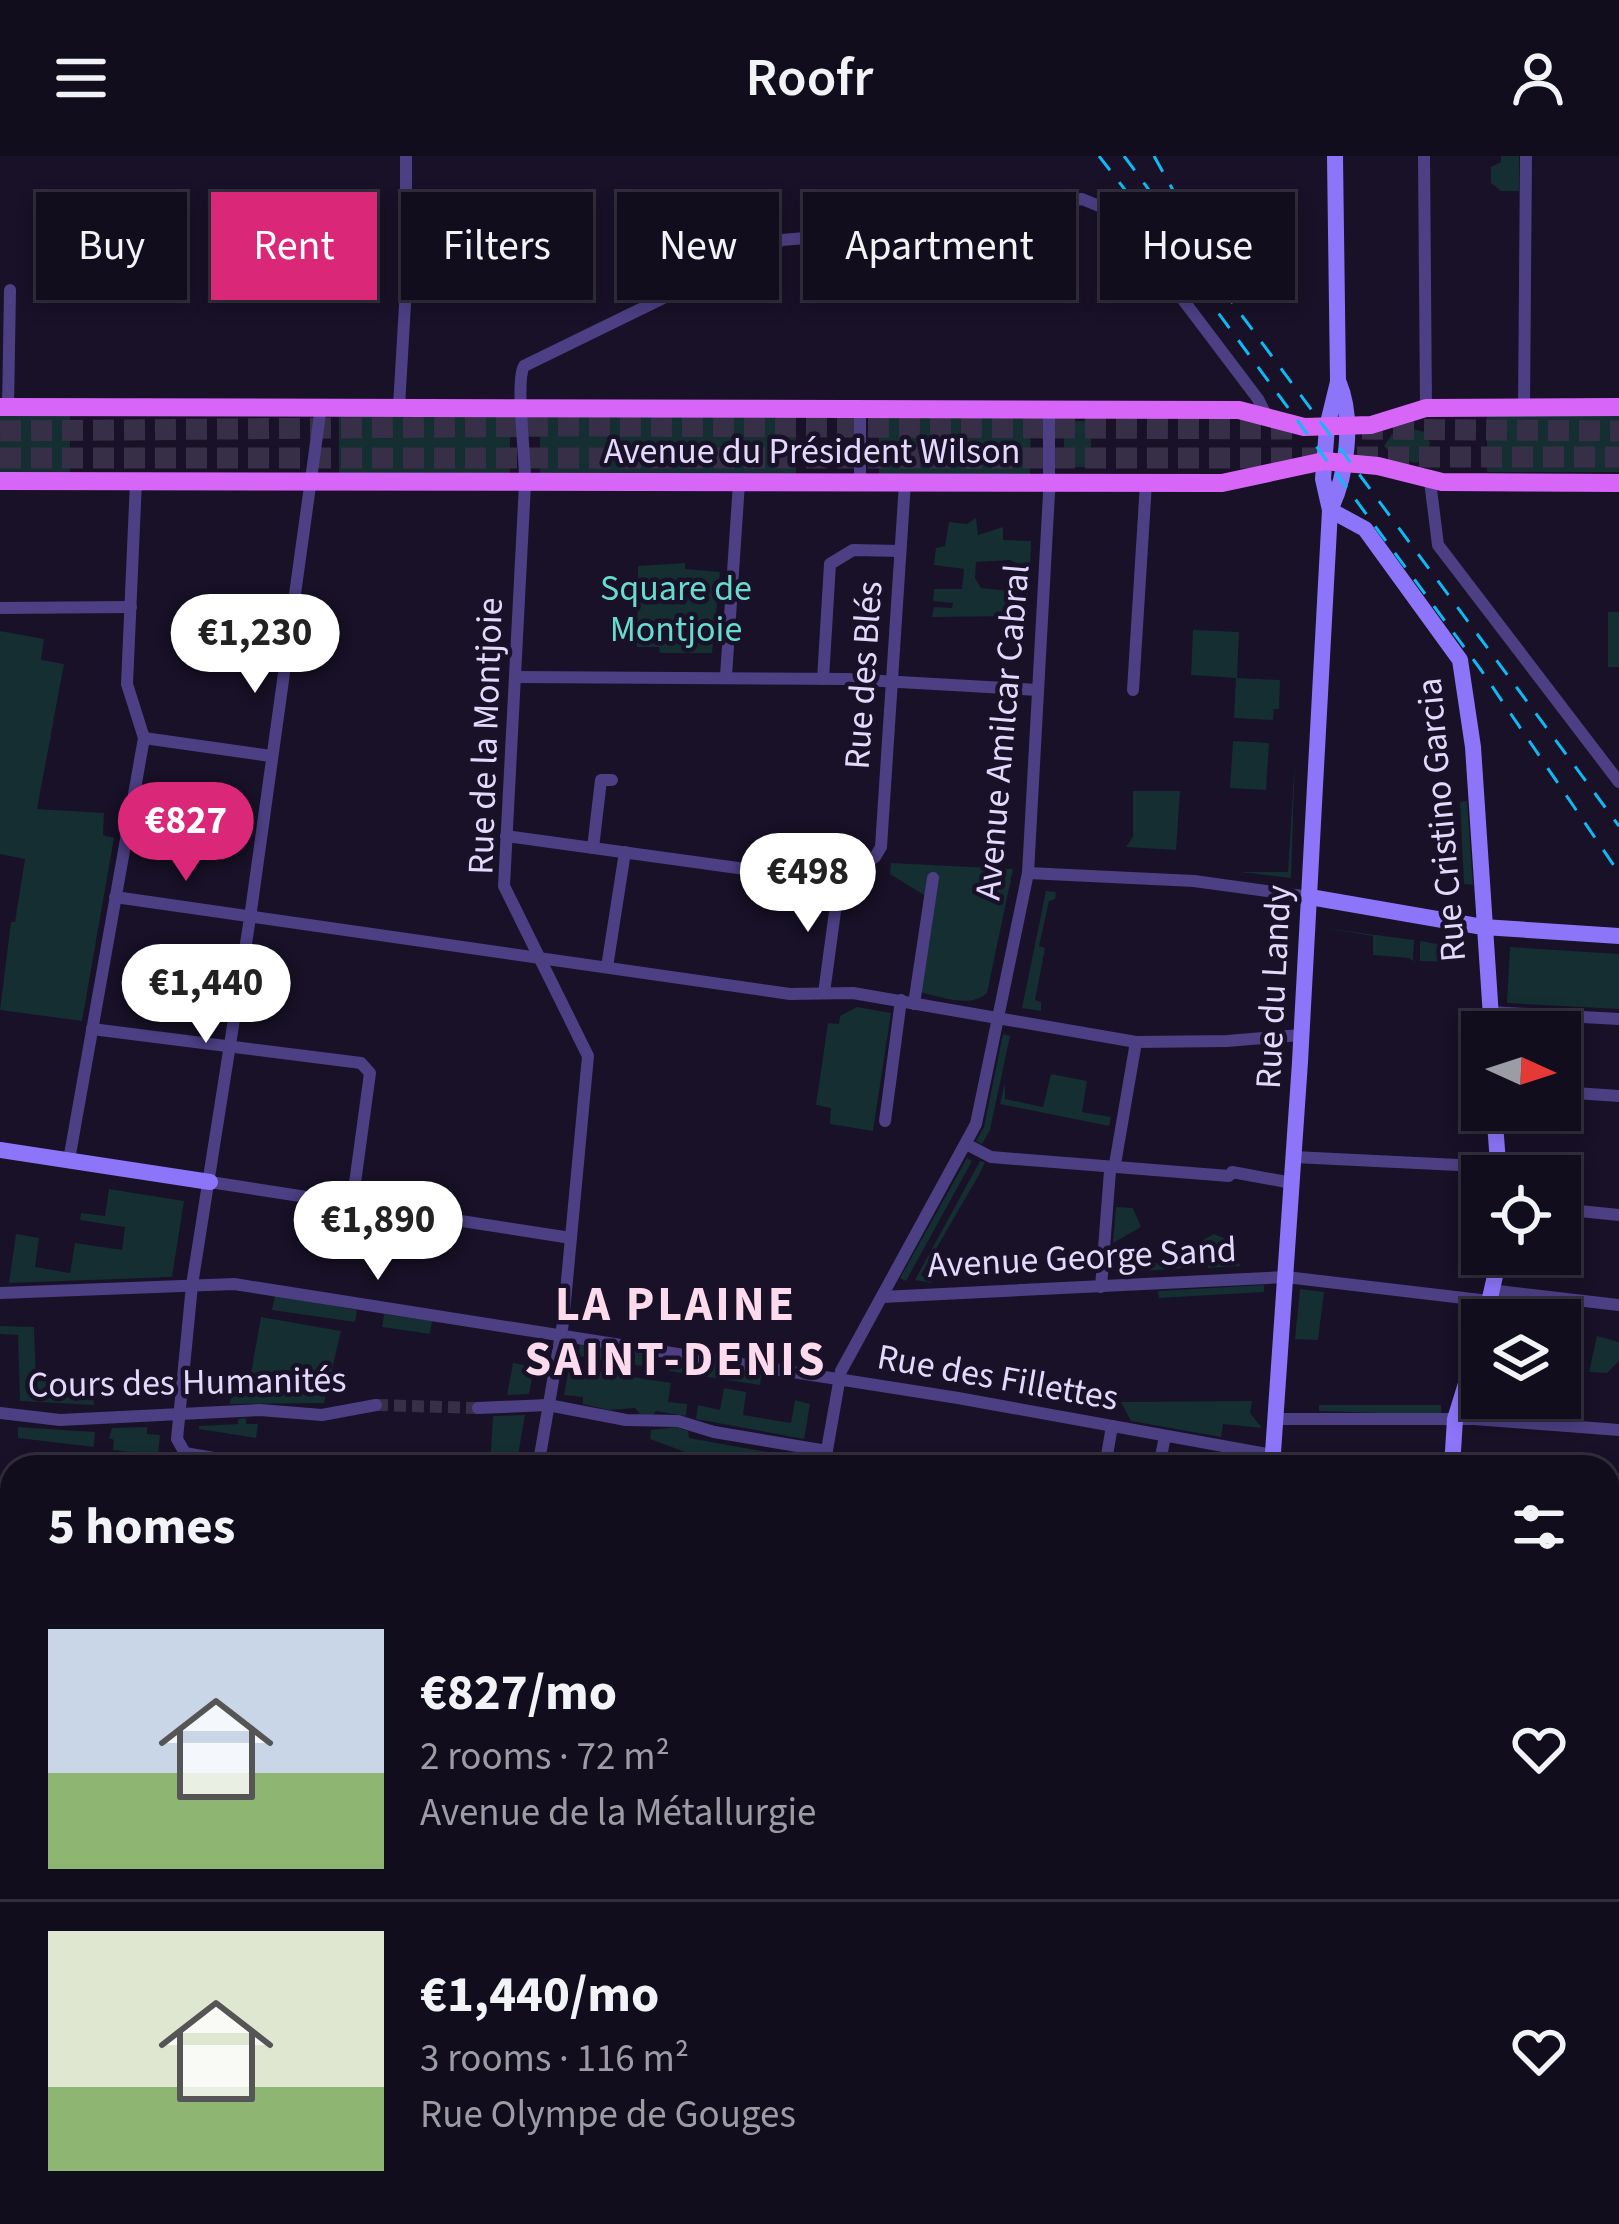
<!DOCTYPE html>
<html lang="en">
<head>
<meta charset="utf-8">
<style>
  body { margin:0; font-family:"Source Sans 3",sans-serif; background:#1f1b2a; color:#f1f3f6; height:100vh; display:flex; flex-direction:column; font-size:45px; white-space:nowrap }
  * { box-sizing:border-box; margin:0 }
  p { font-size:39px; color:#9c9ca4 }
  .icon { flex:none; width:66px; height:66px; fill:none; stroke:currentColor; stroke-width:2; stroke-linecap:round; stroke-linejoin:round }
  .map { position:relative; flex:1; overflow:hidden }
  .panel { position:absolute; left:0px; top:1299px; width:1620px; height:771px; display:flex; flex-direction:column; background:#120d1d; border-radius:36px 36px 0 0; box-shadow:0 6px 18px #0003,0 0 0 3px #312d3b }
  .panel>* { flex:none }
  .banner { position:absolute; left:36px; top:36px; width:1548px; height:108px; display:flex; gap:24px }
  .needle { width:78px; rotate:93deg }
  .buttons { position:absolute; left:1461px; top:855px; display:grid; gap:24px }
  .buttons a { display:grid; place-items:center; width:120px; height:120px; border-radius:0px; background:#120d1d; box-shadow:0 6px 18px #0003,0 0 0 3px #312d3b; font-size:60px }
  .price { position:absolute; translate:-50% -102px; padding:0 27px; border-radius:42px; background:#fff; color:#222; font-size:39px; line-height:78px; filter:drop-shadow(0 3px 6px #0008) }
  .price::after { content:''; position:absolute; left:50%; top:72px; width:36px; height:27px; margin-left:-18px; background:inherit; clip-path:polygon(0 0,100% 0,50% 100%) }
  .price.selected { background:#db2777; color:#fff }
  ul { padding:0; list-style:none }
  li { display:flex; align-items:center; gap:36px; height:300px; padding:0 48px }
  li+li { border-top:3px solid #312d3b }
  li span { display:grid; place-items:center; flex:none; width:336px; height:240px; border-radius:0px; color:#555 }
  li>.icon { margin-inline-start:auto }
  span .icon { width:144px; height:144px; fill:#fffc; stroke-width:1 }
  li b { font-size:51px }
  h2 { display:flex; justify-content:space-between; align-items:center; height:144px; padding:0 48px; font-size:51px }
  .chip { padding:0 42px; border-radius:0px; background:#120d1d; box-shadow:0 6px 18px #0003,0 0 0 3px #312d3b; font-size:42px; line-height:108px }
  .chip.selected { background:#db2777; color:#fff }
  header { display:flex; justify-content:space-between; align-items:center; height:156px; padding:0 48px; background:#120d1d; font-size:54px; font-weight:600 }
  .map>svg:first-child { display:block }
  .green { fill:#142e31 }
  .water { fill:#0d1944 }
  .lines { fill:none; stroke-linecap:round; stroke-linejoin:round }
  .street-tunnel { stroke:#362f47; stroke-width:12; stroke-dasharray:12 6; stroke-linecap:butt }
  .highway-tunnel { stroke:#362f47; stroke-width:21; stroke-dasharray:21 10; stroke-linecap:butt }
  .street { stroke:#4c3f84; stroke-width:12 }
  .secondary { stroke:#8c75f8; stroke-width:16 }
  .primary { stroke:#d766f8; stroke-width:18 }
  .rail { stroke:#0fbaf4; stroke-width:3; stroke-dasharray:18 15; stroke-linecap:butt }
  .labels { text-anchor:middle; stroke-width:9; stroke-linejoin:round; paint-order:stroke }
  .street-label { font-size:36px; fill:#e3d9fd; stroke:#181127 }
  .park-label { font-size:36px; fill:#68dbcf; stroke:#181127 }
  .district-label { font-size:48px; font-weight:bold; letter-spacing:3px; fill:#fddbec; stroke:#181127 }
</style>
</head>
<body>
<header><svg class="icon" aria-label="menu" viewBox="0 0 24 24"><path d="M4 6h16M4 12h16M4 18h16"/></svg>Roofr<svg class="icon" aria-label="person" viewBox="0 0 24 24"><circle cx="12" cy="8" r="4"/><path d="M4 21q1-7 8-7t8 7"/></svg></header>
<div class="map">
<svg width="1619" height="2068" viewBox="0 0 1619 2068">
  <rect width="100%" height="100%" fill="#181127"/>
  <g class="green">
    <polygon points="1501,0 1519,0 1519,35 1501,35 1491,27 1491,11 1501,6"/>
    <polygon points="540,255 796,257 796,318 540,319"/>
    <polygon points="879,255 1031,257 1030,320 879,320"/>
    <rect x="0" y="256" width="70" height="64"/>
    <polygon points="339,256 510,257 510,321 339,322"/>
    <rect x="1487" y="259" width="132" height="57"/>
    <rect x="1064" y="265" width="27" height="46"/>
    <polygon points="1409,272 1425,276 1430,287 1427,301 1416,307 1395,302 1384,290 1392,278"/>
    <polygon points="976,362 978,379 1003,371 1003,384 1031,385 1030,418 1024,418 1023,410 1010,404 976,406 975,422 981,432 1028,437 1027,460 932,461 934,451 952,452 953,447 933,445 934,433 962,433 964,413 934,409 936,392 945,390 949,366 967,368"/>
    <polygon points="685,407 685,413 720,416 712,497 660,497 659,491 637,491 638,410"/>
    <rect x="1608" y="456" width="11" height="55"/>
    <polygon points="1193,474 1239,476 1237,522 1280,524 1279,553 1274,553 1273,564 1234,562 1236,522 1191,519"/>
    <polygon points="0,475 44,483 41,504 64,508 37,653 104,657 103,679 114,682 82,865 0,854 11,766 15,766 25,703 0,698"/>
    <polygon points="1233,585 1269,587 1266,634 1230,632"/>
    <polygon points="1295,603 1291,722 1240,716 1288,716"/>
    <polygon points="1133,635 1180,635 1176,694 1126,691 1133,681"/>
    <polygon points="1467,645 1473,729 1464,728 1460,646"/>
    <path d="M891 707 1013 713 987 837C970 853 940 840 918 836L932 744 890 718Z"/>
    <polygon points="1046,735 1056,736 1055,743 1049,745 1039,790 1045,792 1035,844 1041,846 1041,855 1022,852"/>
    <polygon points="1323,772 1414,784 1413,804 1419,809 1409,802 1373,799 1373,780"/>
    <polygon points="1420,785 1459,792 1459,806 1420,805"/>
    <polygon points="1510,791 1619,798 1619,853 1507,847"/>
    <polygon points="857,851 891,857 873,975 830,968 831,952 816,949 828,867 839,868 840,860"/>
    <polygon points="1003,878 1010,880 990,974 982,988 976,985 984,971"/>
    <polygon points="1051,918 1087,925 1082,956 1111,961 1109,970 1000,948 1005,927 1005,943 1043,951"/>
    <polygon points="967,1002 972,1005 906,1125 900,1122"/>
    <polygon points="980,1005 985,1006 980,1017 921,1119 933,1127 915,1124"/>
    <polygon points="109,1033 184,1045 172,1121 9,1127 16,1078 39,1082 35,1111 70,1117 75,1087 122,1094 125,1071 80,1064 81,1057 105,1060"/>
    <polygon points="1116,1051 1133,1052 1141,1071 1113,1087"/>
    <polygon points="1214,1078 1228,1084 1240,1110 1208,1112 1203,1084"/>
    <polygon points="1194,1087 1200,1111 1141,1115"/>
    <polygon points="1264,1129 1264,1136 1159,1142 1158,1135"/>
    <polygon points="1300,1133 1324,1136 1318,1184 1295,1183"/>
    <polygon points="275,1139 357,1154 355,1166 272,1154"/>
    <polygon points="384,1158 432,1165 430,1178 382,1171"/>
    <polygon points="261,1161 341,1175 324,1247 229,1248 235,1234 248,1234"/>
    <polygon points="0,1170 34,1171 36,1225 91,1224 94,1249 20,1245 18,1179 0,1178"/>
    <polygon points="1597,1180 1619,1186 1619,1205 1607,1217 1589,1216"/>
    <polygon points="580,1189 657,1201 655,1212 578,1200"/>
    <polygon points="1482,1199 1482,1242 1504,1242 1503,1251 1576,1257 1576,1264 1471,1255"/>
    <polygon points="671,1202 762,1216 760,1229 669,1215"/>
    <polygon points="513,1207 534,1211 529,1238 507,1239"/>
    <polygon points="569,1211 671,1227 668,1246 687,1248 686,1260 656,1255 653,1259 640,1258 635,1252 609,1254 583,1248 583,1241 564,1239"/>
    <polygon points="724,1232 746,1236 743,1259 791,1267 795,1244 810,1248 804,1283 696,1263 698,1249 720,1254"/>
    <polygon points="1252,1245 1250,1257 1262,1272 1223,1268 1221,1281 1131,1265 1121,1246"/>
    <polygon points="1319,1249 1441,1249 1441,1259 1319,1255"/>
    <polygon points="525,1259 516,1311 490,1311 493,1260"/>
    <polygon points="246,1262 246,1268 258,1268 256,1282 199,1273 199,1270 238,1268 238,1263"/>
    <polygon points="18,1271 95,1276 94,1291 18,1282"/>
    <polygon points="147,1271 147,1278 160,1279 158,1299 113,1294 114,1284 109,1282 112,1272"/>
    <polygon points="676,1271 688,1275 689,1282 801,1302 798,1311 700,1311 701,1302 650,1283 651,1274"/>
    <polygon points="55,1299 57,1299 145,1311 53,1311"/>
    <polygon points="12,1360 12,1423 0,1405 0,1372"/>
    <polygon points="558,2058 636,2058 605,2068 529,2068"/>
  </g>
  <g class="water">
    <polygon points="1619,1711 1619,1768 1608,1772 1608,1715"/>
    <polygon points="641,2058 726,2058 701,2068 610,2068"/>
  </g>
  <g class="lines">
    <polyline class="street-tunnel" points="376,1249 478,1252"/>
    <g class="highway-tunnel">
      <polyline points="1362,273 1619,275"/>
      <polyline points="0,275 564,270 1300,273"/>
      <polyline points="1357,301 1619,301"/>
      <polyline points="0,302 1325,302"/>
    </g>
    <g class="street">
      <polyline points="1424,0 1426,252"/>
      <polyline points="399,250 406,132 406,0"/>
      <polyline points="8,251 10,134"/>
      <polyline points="1524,251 1526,0"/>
      <polyline points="860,252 860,327"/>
      <polyline points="1430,325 1438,389 1619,626"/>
      <polyline points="0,452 131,451"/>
      <polyline points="726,520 739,327"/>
      <polyline points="515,521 847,523 1038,534"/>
      <polyline points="823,523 830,408 853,394 900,395"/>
      <polyline points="1133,534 1146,327"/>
      <polyline points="144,582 271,600"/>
      <polyline points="506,680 839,726"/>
      <polyline points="593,692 601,624 612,624"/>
      <polyline points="1028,717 1194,725 1310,741"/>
      <polyline points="115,741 790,838 853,837 1136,886 1227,885 1301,879"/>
      <polyline points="607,811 625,696"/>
      <polyline points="824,837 839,726 875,701 881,691 905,327"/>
      <polyline points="914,848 933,722"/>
      <polyline points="1491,856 1619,863"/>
      <polyline points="92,873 361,907 370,917 352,1049"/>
      <polyline points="1560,936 1619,940"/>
      <polyline points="885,965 901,844"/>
      <polyline points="966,988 991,1001 1229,1020 1232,1016 1292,1027"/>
      <polyline points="1294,1001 1499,1011"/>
      <polyline points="69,1004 144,582 127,528 136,325"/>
      <polyline points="210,1026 571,1082"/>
      <polyline points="1560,1053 1619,1059"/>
      <polyline points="1101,1131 1110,1015 1115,1008 1136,886"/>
      <polyline points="1490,1134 1619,1149"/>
      <polyline points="0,1137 234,1128 958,1242 1273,1299"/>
      <polyline points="882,1141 1286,1121 1489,1145"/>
      <polyline points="478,1252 548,1249 626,1264 678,1265 714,1276 827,1295"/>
      <polyline points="0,1257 60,1264 260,1254 322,1259 376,1249"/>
      <polyline points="1276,1263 1474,1263 1619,1274"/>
      <polyline points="266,1311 185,1297 177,1283 192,1129 250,762 321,251"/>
      <path d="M538 1311 563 1167 588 900 504 730 525 328C526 303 515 225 524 210L782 84 899 74 1082 43 1109 54 1134 79 1258 243 1267 261"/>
      <polyline points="824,1311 841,1215 976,968 1028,717 1049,337 1049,252"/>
      <polyline points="1105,1311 1112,1270"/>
      <polyline points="1159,1311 1165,1280"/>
      <polyline points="0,1429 12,1447"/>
      <polyline points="1608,1511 1619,1512"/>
      <polyline points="1608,1549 1619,1550"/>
      <polyline points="1608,1620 1619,1620"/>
      <polyline points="1608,1842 1619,1841"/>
      <polyline points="1369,2058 1370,2068"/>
      <polyline points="1577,2058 1578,2068"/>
      <polyline points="1011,2068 1012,2058"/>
    </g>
    <g class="secondary">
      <polyline points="1330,354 1365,373 1460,504 1473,591 1492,876"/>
      <path d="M1330 354C1347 320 1354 263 1339 227"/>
      <polyline points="1310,741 1483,771 1619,780"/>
      <polyline points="1494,954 1499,1020"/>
      <polyline points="0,994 210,1026"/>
      <polyline points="1485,1164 1500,1098"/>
      <polyline points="1272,1311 1300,906 1330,354 1323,323 1327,271 1338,226 1335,0"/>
      <polyline points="1452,1311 1455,1263 1482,1176"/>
      <polyline points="1608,1676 1619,1672"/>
      <polyline points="0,1940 12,1941"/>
      <polyline points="484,2068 512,2058"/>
      <polyline points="1210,2068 1211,2058"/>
    </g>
    <g class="primary">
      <polyline points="0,251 1239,254 1304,271 1371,269 1426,252 1619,251"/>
      <polyline points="0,325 1222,327 1324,305 1378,310 1442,326 1619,327"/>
    </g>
    <g class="rail">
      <polyline points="1099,0 1180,105 1481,514 1619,717"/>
      <polyline points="1124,0 1619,670"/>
      <polyline points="1154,0 1189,63"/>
    </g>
  </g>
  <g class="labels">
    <g class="street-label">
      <text x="812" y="307">Avenue du Président Wilson</text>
      <text transform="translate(862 519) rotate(-86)" y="13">Rue des Blés</text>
      <text transform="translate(1001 576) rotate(-85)" y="13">Avenue Amilcar Cabral</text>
      <text transform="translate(484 580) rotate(-88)" y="13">Rue de la Montjoie</text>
      <text transform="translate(1440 664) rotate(-95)" y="13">Rue Cristino Garcia</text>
      <text transform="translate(1272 831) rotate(-87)" y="13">Rue du Landy</text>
      <text transform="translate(1082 1100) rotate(-3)" y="13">Avenue George Sand</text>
      <text transform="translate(998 1220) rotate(10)" y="13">Rue des Fillettes</text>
      <text transform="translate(187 1225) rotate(-1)" y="13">Cours des Humanités</text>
    </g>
    <g class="park-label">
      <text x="676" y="444">Square de<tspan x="676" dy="41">Montjoie</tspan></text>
    </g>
    <g class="district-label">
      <text x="676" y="1164">LA PLAINE<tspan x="676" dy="55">SAINT-DENIS</tspan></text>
    </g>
  </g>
</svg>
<div class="buttons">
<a><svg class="needle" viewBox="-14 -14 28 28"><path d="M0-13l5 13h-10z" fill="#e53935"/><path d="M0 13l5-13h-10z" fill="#9c9ca4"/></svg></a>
<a><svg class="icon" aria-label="locate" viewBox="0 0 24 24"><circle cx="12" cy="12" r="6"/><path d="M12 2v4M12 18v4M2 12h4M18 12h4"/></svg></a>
<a><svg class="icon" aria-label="layers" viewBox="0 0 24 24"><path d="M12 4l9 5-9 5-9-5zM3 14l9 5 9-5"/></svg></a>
</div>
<b class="price" style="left:255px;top:540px">€1,230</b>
<b class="price selected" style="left:186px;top:728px">€827</b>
<b class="price" style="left:808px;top:779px">€498</b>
<b class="price" style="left:206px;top:890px">€1,440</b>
<b class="price" style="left:378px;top:1127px">€1,890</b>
<div class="banner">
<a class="chip">Buy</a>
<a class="chip selected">Rent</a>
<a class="chip">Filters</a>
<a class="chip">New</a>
<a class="chip">Apartment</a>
<a class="chip">House</a>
</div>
<section class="panel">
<h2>5 homes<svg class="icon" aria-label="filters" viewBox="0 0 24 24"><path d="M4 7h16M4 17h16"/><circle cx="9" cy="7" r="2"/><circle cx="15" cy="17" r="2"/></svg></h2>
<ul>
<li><span style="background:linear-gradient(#c9d6e8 60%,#8fb573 0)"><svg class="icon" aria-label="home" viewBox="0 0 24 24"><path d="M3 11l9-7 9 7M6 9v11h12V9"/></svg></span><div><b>€827/mo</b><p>2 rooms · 72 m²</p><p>Avenue de la Métallurgie</p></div><svg class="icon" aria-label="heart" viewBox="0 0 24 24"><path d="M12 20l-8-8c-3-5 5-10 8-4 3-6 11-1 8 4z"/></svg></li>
<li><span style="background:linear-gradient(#dfe7d0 65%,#8fb573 0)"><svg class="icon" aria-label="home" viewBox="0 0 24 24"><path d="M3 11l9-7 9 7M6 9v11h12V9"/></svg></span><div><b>€1,440/mo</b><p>3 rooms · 116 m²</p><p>Rue Olympe de Gouges</p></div><svg class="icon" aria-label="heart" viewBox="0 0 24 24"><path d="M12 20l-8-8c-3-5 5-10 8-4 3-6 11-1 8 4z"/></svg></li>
</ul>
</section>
</div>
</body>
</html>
